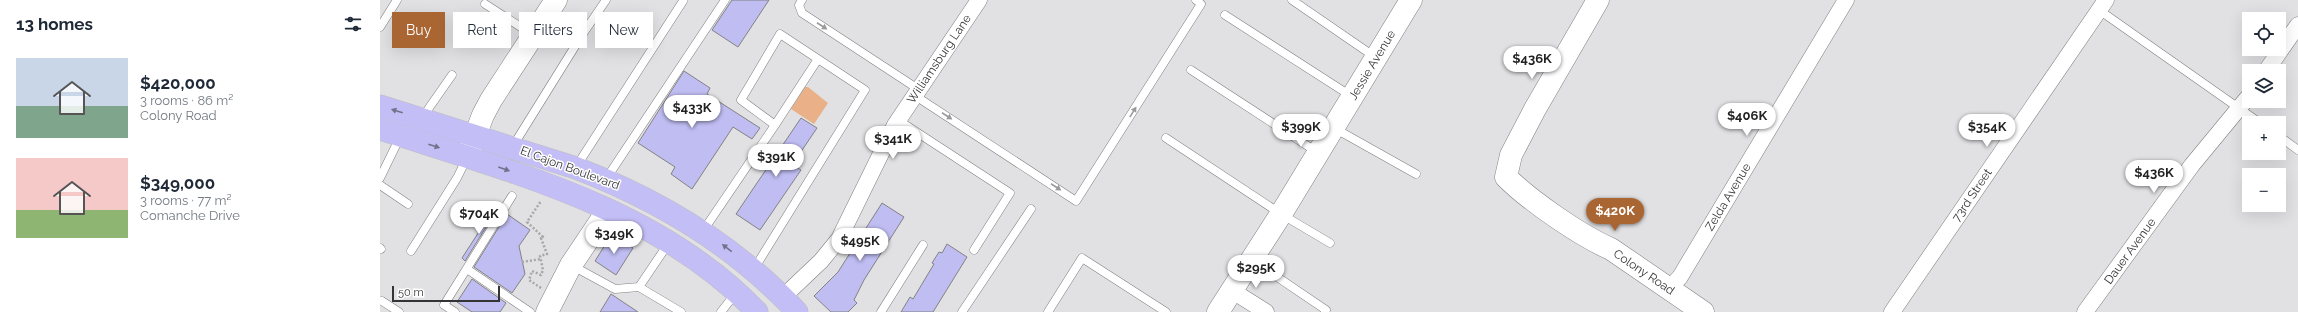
<!DOCTYPE html>
<html lang="en">
<head>
<meta charset="utf-8">
<style>
  body { margin:0; font-family:Raleway,sans-serif; background:#f6f6f7; color:#1f2937; height:100vh; display:flex; flex-direction:column; font-size:15px; white-space:nowrap }
  * { box-sizing:border-box; margin:0 }
  p { font-size:13px; color:#747a83 }
  .icon { flex:none; width:22px; height:22px; fill:none; stroke:currentColor; stroke-width:2; stroke-linecap:round; stroke-linejoin:round }
  .map { position:relative; flex:1; overflow:hidden }
  .sheet { display:flex; flex-direction:column; background:#fff; width:380px }
  .sheet>* { flex:none }
  .hud { position:absolute; left:12px; top:12px; width:380px; height:36px; display:flex; gap:8px }
  .buttons { position:absolute; left:1862px; top:12px; display:grid; gap:8px }
  .buttons a { display:grid; place-items:center; width:44px; height:44px; border-radius:0px; background:#fff; box-shadow:0 4px 16px #0002; font-size:20px }
  .scale { position:absolute; left:12px; bottom:10px; width:108px; box-sizing:border-box; padding-left:4px; border:2px solid #343435; border-top:0; font-size:11px; line-height:14px; white-space:nowrap; color:#343435; -webkit-text-stroke:3px #fff; paint-order:stroke }
  .price { position:absolute; translate:-50% -34px; padding:0 9px; border-radius:14px; background:#fff; color:#222; font-size:13px; line-height:26px; filter:drop-shadow(0 1px 2px #0008) }
  .price::after { content:''; position:absolute; left:50%; top:24px; width:12px; height:9px; margin-left:-6px; background:inherit; clip-path:polygon(0 0,100% 0,50% 100%) }
  .price.on { background:#a96633; color:#fff }
  ul { padding:0; list-style:none }
  li { display:flex; align-items:center; gap:12px; height:100px; padding:0 16px }
  li span { display:grid; place-items:center; flex:none; width:112px; height:80px; border-radius:0px; color:#555 }
  li>.icon { margin-inline-start:auto }
  span .icon { width:48px; height:48px; fill:#fffc; stroke-width:1 }
  li b { font-size:17px }
  h2 { display:flex; justify-content:space-between; align-items:center; height:48px; padding:0 16px; font-size:17px }
  .chip { padding:0 14px; border-radius:0px; background:#fff; box-shadow:0 4px 16px #0002; font-size:14px; line-height:36px }
  .chip.on { background:#a96633; color:#fff }
  main { display:flex; flex:1; min-height:0 }
  .map>svg:first-child { display:block }
  .green { fill:#eab087 }
  .building { fill:#bfbdf2; stroke:#828284 }
  .lines { fill:none; stroke-linecap:round; stroke-linejoin:round }
  .lane-casing { stroke:#808083; stroke-width:9 }
  .street-casing { stroke:#808083; stroke-width:17 }
  .secondary-casing { stroke:#808083; stroke-width:23 }
  .primary-casing { stroke:#bebebe; stroke-width:23 }
  .path { stroke:#a7a7a9; stroke-width:2.5; stroke-dasharray:2 2; stroke-linecap:butt }
  .lane { stroke:#fff; stroke-width:8 }
  .street { stroke:#fff; stroke-width:16 }
  .secondary { stroke:#fff; stroke-width:22 }
  .primary { stroke:#c3bef5; stroke-width:22 }
  .oneway { fill:#9a9a9a }
  .oneway2 { fill:#74728b }
  .labels { text-anchor:middle; stroke-width:3; stroke-linejoin:round; paint-order:stroke }
  .street-label { font-size:12px; fill:#343435; stroke:#fff }
</style>
</head>
<body>
<main>
<section class="sheet">
<h2>13 homes<svg class="icon" aria-label="filters" viewBox="0 0 24 24"><path d="M4 7h16M4 17h16"/><circle cx="9" cy="7" r="2"/><circle cx="15" cy="17" r="2"/></svg></h2>
<ul>
<li><span style="background:linear-gradient(#c9d6e8 60%,#7fa58c 0)"><svg class="icon" aria-label="home" viewBox="0 0 24 24"><path d="M3 11l9-7 9 7M6 9v11h12V9"/></svg></span><div><b>$420,000</b><p>3 rooms · 86 m²</p><p>Colony Road</p></div></li>
<li><span style="background:linear-gradient(#f6c9c9 65%,#8fb573 0)"><svg class="icon" aria-label="home" viewBox="0 0 24 24"><path d="M3 11l9-7 9 7M6 9v11h12V9"/></svg></span><div><b>$349,000</b><p>3 rooms · 77 m²</p><p>Comanche Drive</p></div></li>
</ul>
</section>
<div class="map">
<svg width="1918" height="312" viewBox="0 0 1918 312">
  <rect width="100%" height="100%" fill="#e1e1e4"/>
  <polygon class="green" points="425,87 428,87 448,103 434,124 411,109"/>
  <g class="building">
    <polygon points="352,0 389,0 358,47 332,30"/>
    <polygon points="304,71 330,88 327,94 380,128 372,139 353,127 312,189 291,174 295,167 258,143"/>
    <polygon points="421,118 437,128 412,165 421,170 380,230 356,214"/>
    <polygon points="502,203 524,217 484,280 474,300 477,303 468,312 451,312 434,296 458,272"/>
    <polygon points="115,207 118,208 85,261 82,258"/>
    <polygon points="127,214 150,230 139,246 145,274 132,293 94,267"/>
    <polygon points="230,237 236,240 238,238 253,248 236,275 215,261"/>
    <polygon points="567,244 587,257 553,312 521,312 530,297 533,299 554,264 552,263 559,252 562,253"/>
    <polygon points="92,279 126,303 120,312 92,312 77,302"/>
    <polygon points="231,294 258,312 220,312"/>
  </g>
  <g class="lines">
    <defs>
      <g id="lane">
        <polyline points="422,0 419,5 422,13 538,89"/>
        <polyline points="912,0 995,57"/>
        <polyline points="105,4 153,35"/>
        <polyline points="1719,10 1880,123"/>
        <polyline points="845,15 971,96"/>
        <polyline points="0,27 17,0"/>
        <polyline points="202,35 226,0"/>
        <polyline points="811,70 937,152"/>
        <polyline points="534,95 696,201 821,4 816,0"/>
        <polyline points="42,118 72,75"/>
        <polyline points="518,120 630,193 594,250"/>
        <polyline points="954,128 1036,174"/>
        <polyline points="1899,136 1918,150"/>
        <polyline points="786,138 901,214 950,243"/>
        <polyline points="133,146 202,35 167,15"/>
        <polyline points="196,167 303,1"/>
        <polyline points="0,178 20,137"/>
        <polyline points="226,179 345,0"/>
        <polyline points="0,185 28,204"/>
        <polyline points="323,231 395,125"/>
        <polyline points="0,248 1,249"/>
        <polyline points="31,251 77,178 87,158"/>
        <polyline points="872,260 946,310 945,312"/>
        <polyline points="191,265 235,289 259,287 288,244"/>
        <polyline points="87,269 150,312"/>
        <polyline points="374,269 485,90 400,34 361,100 395,125 438,59"/>
        <polyline points="259,287 301,312"/>
        <polyline points="2,301 19,312"/>
        <polyline points="75,312 64,305 132,196"/>
        <polyline points="341,312 355,294"/>
        <polyline points="501,312 543,245"/>
        <polyline points="582,312 651,209"/>
        <polyline points="668,312 702,258 786,312"/>
      </g>
      <g id="street">
        <polyline points="1886,71 1918,25"/>
        <polyline points="1289,289 1300,277 1466,0"/>
        <polyline points="851,290 886,312"/>
        <polyline points="403,297 441,261 459,239 515,125 599,0"/>
        <polyline points="1512,312 1726,0"/>
        <polyline points="1705,312 1812,165 1869,96"/>
      </g>
      <g id="secondary">
        <path d="M1218 0 1155 109 1131 155 1126 177C1150 201 1201 236 1231 249L1323 312"/>
        <polyline points="87,157 103,115 111,100 176,0"/>
        <polyline points="167,312 191,265 228,210"/>
        <polyline points="838,312 901,214 1031,0"/>
      </g>
      <g id="primary">
        <path d="M0 106 196 168C279 200 356 246 417 312"/>
        <path d="M0 129C132 172 278 208 377 312"/>
      </g>
    </defs>
    <use href="#lane" class="lane-casing"/>
    <use href="#street" class="street-casing"/>
    <use href="#secondary" class="secondary-casing"/>
    <use href="#primary" class="primary-casing"/>
    <g class="path">
      <polyline points="142,262 161,259"/>
      <polyline points="161,288 149,280 152,271 161,275 163,270 160,256 167,254 161,238 163,237 147,222 161,201"/>
    </g>
    <use href="#lane" class="lane"/>
    <use href="#street" class="street"/>
    <use href="#secondary" class="secondary"/>
    <use href="#primary" class="primary"/>
  </g>
  <defs><path id="oneway-solid" d="M-6-.8H1V-3.2L6.5 0L1 3.2V.8H-6Z"/></defs>
  <g class="oneway">
    <use href="#oneway-solid" transform="translate(442 26) rotate(33)"/>
    <use href="#oneway-solid" transform="translate(753 112) rotate(-58)"/>
    <use href="#oneway-solid" transform="translate(567 116) rotate(33)"/>
    <use href="#oneway-solid" transform="translate(676 187) rotate(33)"/>
  </g>
  <g class="oneway2">
    <use href="#oneway-solid" transform="translate(17 111) rotate(-162)"/>
    <use href="#oneway-solid" transform="translate(54 146) rotate(18)"/>
    <use href="#oneway-solid" transform="translate(124 169) rotate(19)"/>
    <use href="#oneway-solid" transform="translate(347 248) rotate(-143)"/>
  </g>
  <g class="labels">
    <g class="street-label">
      <text transform="translate(559 59) rotate(-56)" y="4">Williamsburg Lane</text>
      <text transform="translate(992 65) rotate(-59)" y="4">Jessie Avenue</text>
      <text transform="translate(190 168) rotate(20)" y="4">El Cajon Boulevard</text>
      <text transform="translate(1592 195) rotate(-56)" y="4">73rd Street</text>
      <text transform="translate(1348 197) rotate(-59)" y="4">Zelda Avenue</text>
      <text transform="translate(1750 251) rotate(-54)" y="4">Dauer Avenue</text>
      <text transform="translate(1264 272) rotate(34)" y="4">Colony Road</text>
    </g>
  </g>
</svg>
<div class="buttons">
<a><svg class="icon" aria-label="locate" viewBox="0 0 24 24"><circle cx="12" cy="12" r="6"/><path d="M12 2v4M12 18v4M2 12h4M18 12h4"/></svg></a>
<a><svg class="icon" aria-label="layers" viewBox="0 0 24 24"><path d="M12 4l9 5-9 5-9-5zM3 14l9 5 9-5"/></svg></a>
<a>+</a>
<a>−</a>
</div>
<div class="scale">50 m</div>
<b class="price" style="left:1152px;top:80px">$436K</b>
<b class="price" style="left:312px;top:129px">$433K</b>
<b class="price" style="left:1367px;top:137px">$406K</b>
<b class="price" style="left:921px;top:148px">$399K</b>
<b class="price" style="left:1607px;top:148px">$354K</b>
<b class="price" style="left:513px;top:160px">$341K</b>
<b class="price" style="left:396px;top:178px">$391K</b>
<b class="price" style="left:1774px;top:194px">$436K</b>
<b class="price on" style="left:1235px;top:232px">$420K</b>
<b class="price" style="left:99px;top:235px">$704K</b>
<b class="price" style="left:234px;top:255px">$349K</b>
<b class="price" style="left:480px;top:262px">$495K</b>
<b class="price" style="left:876px;top:289px">$295K</b>
<div class="hud">
<a class="chip on">Buy</a>
<a class="chip">Rent</a>
<a class="chip">Filters</a>
<a class="chip">New</a>
</div>
</div>
</main>
</body>
</html>
